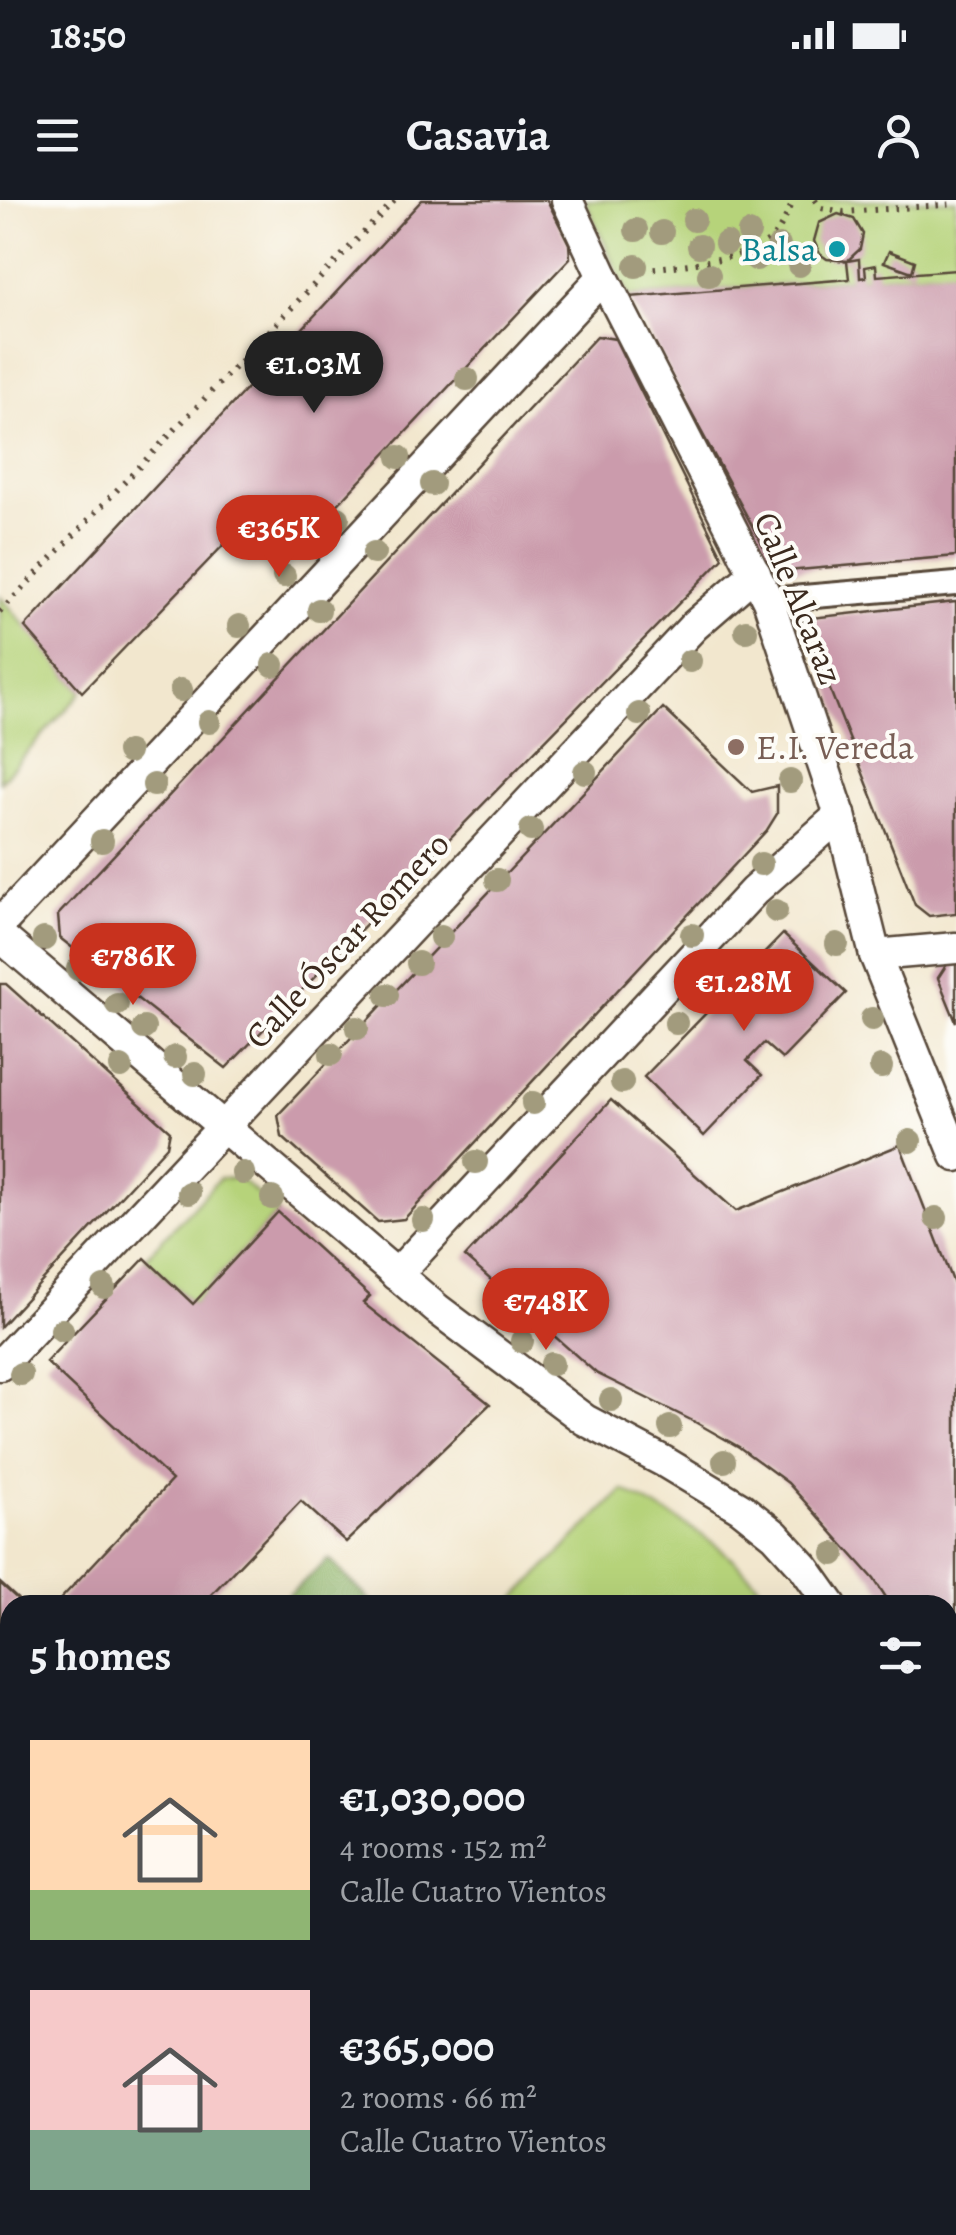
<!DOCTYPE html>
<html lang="en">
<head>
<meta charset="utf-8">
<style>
  body { margin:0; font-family:Alegreya,serif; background:#242831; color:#f1f3f6; height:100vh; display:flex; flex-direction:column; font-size:38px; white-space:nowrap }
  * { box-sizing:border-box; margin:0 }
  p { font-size:32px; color:#9ea1a6 }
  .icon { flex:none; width:55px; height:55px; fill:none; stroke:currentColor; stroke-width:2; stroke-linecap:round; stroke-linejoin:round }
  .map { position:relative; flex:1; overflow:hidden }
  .panel { position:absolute; left:0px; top:1395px; width:958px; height:640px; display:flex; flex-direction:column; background:#171b24; border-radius:30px 30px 0 0; box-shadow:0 10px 40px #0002 }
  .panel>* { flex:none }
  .price { position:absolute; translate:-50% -85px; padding:0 22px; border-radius:35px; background:#c8321e; color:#fff; font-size:32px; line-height:65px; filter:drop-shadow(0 2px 5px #0008) }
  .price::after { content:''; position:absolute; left:50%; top:60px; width:30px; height:22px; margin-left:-15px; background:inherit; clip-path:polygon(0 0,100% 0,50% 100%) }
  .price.on { background:#222; color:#fff }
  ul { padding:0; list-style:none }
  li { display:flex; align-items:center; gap:30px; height:250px; padding:0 30px }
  li span { display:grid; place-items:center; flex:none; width:280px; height:200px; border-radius:0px; color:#555 }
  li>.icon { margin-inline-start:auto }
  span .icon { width:120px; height:120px; fill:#fffc; stroke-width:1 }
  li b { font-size:42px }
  h2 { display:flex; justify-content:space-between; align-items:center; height:120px; padding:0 30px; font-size:42px }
  .status { display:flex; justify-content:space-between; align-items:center; height:70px; padding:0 50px; background:#171b24; direction:ltr }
  .status svg { height:28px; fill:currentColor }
  header { display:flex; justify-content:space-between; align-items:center; height:130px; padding:0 30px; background:#171b24; font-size:45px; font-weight:700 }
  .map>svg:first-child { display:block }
  .green { fill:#b6d37a; stroke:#787e4c; stroke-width:2.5 }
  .forest { fill:#90b56a; stroke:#667044; stroke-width:2.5 }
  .building { fill:#cb9bac }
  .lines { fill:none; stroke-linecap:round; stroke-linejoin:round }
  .service-casing { stroke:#564638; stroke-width:20 }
  .pedestrian-casing { stroke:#564638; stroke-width:28 }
  .minor-casing { stroke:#564638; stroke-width:35 }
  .path { stroke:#564638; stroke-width:6; stroke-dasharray:2.5 8; stroke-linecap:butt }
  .service { stroke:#fff; stroke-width:15 }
  .pedestrian { stroke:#fff; stroke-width:22 }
  .minor { stroke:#fff; stroke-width:30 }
  .tree { fill:#a29b7d }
  .culture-dot { fill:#0f9aa8; stroke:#fdfcf7; stroke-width:4 }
  .education-dot { fill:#8d6e63; stroke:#fdfcf7; stroke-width:4 }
  .labels { text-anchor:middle; stroke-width:8; stroke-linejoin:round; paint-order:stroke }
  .culture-label { font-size:35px; fill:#0d838f; stroke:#fdfcf7; text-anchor:end }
  .street-label { font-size:35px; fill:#3b2a1e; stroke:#fdfcf7 }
  .education-label { font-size:35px; fill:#785e54; stroke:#fdfcf7; text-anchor:start }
</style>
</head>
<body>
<div class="status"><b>18:50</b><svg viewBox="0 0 49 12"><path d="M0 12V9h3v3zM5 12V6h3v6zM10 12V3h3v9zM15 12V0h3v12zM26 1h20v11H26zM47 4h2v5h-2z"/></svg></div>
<header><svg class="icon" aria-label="menu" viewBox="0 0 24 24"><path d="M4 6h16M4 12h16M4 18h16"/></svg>Casavia<svg class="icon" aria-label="person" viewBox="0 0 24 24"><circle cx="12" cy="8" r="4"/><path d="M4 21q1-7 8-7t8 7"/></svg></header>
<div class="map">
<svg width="956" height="2035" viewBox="0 0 956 2035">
  <rect width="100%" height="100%" fill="#fdfcf7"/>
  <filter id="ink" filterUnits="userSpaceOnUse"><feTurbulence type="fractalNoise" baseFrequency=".01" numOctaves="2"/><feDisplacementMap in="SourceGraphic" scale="20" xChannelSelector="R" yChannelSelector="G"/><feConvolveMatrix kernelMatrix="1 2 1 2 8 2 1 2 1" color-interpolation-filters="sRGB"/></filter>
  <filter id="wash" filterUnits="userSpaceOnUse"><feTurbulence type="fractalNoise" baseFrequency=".0048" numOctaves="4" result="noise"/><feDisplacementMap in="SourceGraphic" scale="40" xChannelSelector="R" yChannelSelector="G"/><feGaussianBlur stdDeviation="2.25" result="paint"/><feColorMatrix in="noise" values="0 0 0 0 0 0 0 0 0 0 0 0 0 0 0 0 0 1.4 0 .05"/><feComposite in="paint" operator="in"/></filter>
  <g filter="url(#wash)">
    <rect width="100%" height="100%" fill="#f2e7ce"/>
    <g class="green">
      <polygon points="585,0 956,0 956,70 629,97"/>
      <polygon points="0,396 82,492 0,582"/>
      <polygon points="239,978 278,1012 193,1104 145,1058 219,979"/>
      <path d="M623 1290C690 1324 727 1346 776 1405H508Z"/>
    </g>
    <polygon class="forest" points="329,1359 374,1405 277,1405"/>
    <g id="blocks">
      <g class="building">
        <polygon points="422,0 547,0 569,44 570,58 278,368 237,331 82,492 25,427"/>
        <polygon points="838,14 854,19 863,34 860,49 847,61 859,59 860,78 866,77 865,67 876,65 877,76 956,70 956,356 787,371 770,359 629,97 849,79 847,61 827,59 820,54 814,41 819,23"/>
        <polygon points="889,51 915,61 912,72 884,62"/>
        <polygon points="597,136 615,139 723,358 226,868 60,738 58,715"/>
        <polygon points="956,402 956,713 929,716 915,705 802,419"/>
        <polygon points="663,508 752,592 777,586 777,614 767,630 404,1019 378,1022 282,937 278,915"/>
        <polygon points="783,734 846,793 782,859 764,843 747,861 762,875 704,936 644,877"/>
        <polygon points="956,763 956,822 938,778 947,764"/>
        <polygon points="0,784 6,784 170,931 167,946 0,1127"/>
        <polygon points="611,900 736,1011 900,945 956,1089 956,1468 948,1470 948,1405 891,1405 874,1379 788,1283 739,1247 695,1222 596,1173 465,1057"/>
        <polygon points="278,1012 370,1096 363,1103 490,1204 346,1342 301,1301 201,1405 55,1405 172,1280 46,1162 145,1058 193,1104"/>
        <polygon points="0,1383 24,1405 10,1405 10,1477 0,1487"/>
        <polygon points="948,1657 956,1665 956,1694 948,1703"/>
        <polygon points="108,2025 170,2025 177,2035 91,2035"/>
        <polygon points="451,2025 524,2025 518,2031 522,2035 442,2035"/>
        <polygon points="549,2025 607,2025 597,2035 531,2035 537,2029 541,2033"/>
        <polygon points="723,2025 851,2025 926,2032 926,2035 722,2035"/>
      </g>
    </g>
  </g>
  <g filter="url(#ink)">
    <use href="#blocks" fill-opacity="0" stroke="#564638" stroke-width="2.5"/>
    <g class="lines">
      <defs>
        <g id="service">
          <polyline points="0,1599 10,1590"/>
          <polyline points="0,2000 10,1993"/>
          <polyline points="189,2025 195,2035"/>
          <polyline points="50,2035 66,2025"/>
        </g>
        <polyline id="pedestrian" points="768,400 956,384"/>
        <g id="minor">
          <polyline points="567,0 603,77 768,400 840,615 875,755 956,956"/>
          <polyline points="0,724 603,77"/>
          <polyline points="0,736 437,1109 585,1220 663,1261 741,1308 775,1335 804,1367 831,1405"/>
          <polyline points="875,755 956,748"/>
          <polyline points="396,1075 754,691 840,615"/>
          <polyline points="0,1165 694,426 755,373"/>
          <polyline points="948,1506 956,1504"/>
          <polyline points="0,1652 10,1665"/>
          <polyline points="948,1950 956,1953"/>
          <polyline points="330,2025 340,2035"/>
          <polyline points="363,2035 372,2025"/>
        </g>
      </defs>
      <use href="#service" class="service-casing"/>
      <use href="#pedestrian" class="pedestrian-casing"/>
      <use href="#minor" class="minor-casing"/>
      <g class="path">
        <polyline points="815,0 821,8 844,12 956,4"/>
        <path d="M633 70C667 67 743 61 770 40 780 32 788 12 794 0"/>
        <polyline points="0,412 395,0"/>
      </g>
      <use href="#service" class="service"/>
      <use href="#pedestrian" class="pedestrian"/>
      <use href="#minor" class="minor"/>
    </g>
    <g class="tree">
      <circle cx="694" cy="20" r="12"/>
      <circle cx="636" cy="30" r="12"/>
      <circle cx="662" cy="32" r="12"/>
      <circle cx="749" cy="33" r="12"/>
      <circle cx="726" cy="43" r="12"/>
      <circle cx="699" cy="46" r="12"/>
      <circle cx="779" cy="46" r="12"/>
      <circle cx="756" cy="59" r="12"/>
      <circle cx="799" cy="65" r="12"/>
      <circle cx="636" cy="66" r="12"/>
      <circle cx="709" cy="75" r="12"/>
      <circle cx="467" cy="179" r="12"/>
      <circle cx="399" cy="257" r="12"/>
      <circle cx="432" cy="284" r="12"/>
      <circle cx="338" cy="318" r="12"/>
      <circle cx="374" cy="353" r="12"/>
      <circle cx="284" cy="376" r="12"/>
      <circle cx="319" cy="410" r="12"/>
      <circle cx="239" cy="426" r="12"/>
      <circle cx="746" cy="431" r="12"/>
      <circle cx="690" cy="461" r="12"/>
      <circle cx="273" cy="465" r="12"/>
      <circle cx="181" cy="490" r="12"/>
      <circle cx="639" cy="514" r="12"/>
      <circle cx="209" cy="522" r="12"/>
      <circle cx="128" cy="552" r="12"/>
      <circle cx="585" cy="572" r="12"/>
      <circle cx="790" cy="581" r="12"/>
      <circle cx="154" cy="585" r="12"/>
      <circle cx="531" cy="630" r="12"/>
      <circle cx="102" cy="641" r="12"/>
      <circle cx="761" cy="664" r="12"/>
      <circle cx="497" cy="680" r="12"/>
      <circle cx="776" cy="711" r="12"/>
      <circle cx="692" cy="735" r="12"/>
      <circle cx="441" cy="737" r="12"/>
      <circle cx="44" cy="739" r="12"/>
      <circle cx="837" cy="744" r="12"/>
      <circle cx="418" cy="763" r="12"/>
      <circle cx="726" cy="766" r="12"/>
      <circle cx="78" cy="769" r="12"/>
      <circle cx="387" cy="795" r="12"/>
      <circle cx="117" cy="804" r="12"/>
      <circle cx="872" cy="819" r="12"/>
      <circle cx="676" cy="823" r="12"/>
      <circle cx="144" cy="828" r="12"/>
      <circle cx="357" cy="828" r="12"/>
      <circle cx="331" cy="854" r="12"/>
      <circle cx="175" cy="857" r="12"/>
      <circle cx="121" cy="867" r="12"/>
      <circle cx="881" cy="867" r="12"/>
      <circle cx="195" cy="874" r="12"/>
      <circle cx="622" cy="882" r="12"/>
      <circle cx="533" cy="903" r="12"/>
      <circle cx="910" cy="941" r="12"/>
      <circle cx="476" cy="962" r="12"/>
      <circle cx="243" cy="973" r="12"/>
      <circle cx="189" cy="993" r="12"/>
      <circle cx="272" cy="998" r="12"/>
      <circle cx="936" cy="1018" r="12"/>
      <circle cx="423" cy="1020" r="12"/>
      <circle cx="104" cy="1087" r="12"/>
      <circle cx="62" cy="1130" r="12"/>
      <circle cx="522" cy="1141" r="12"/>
      <circle cx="552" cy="1164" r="12"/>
      <circle cx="21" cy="1174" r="12"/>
      <circle cx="611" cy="1200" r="12"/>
      <circle cx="670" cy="1227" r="12"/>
      <circle cx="724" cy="1261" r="12"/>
      <circle cx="834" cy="1354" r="12"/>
    </g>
  </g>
  <circle class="culture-dot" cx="837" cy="49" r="10"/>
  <circle class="education-dot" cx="736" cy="547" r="10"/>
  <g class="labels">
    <g class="culture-label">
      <text x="817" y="61">Balsa</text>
    </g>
    <g class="street-label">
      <text transform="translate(799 398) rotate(68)" y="12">Calle Alcaraz</text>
      <text transform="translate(347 740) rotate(-47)" y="12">Calle Óscar Romero</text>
    </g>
    <g class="education-label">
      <text x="756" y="559">E.I. Vereda</text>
    </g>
  </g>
</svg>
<b class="price on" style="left:314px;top:216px">€1.03M</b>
<b class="price" style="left:279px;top:380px">€365K</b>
<b class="price" style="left:133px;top:808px">€786K</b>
<b class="price" style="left:744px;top:834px">€1.28M</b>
<b class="price" style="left:546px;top:1153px">€748K</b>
<section class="panel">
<h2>5 homes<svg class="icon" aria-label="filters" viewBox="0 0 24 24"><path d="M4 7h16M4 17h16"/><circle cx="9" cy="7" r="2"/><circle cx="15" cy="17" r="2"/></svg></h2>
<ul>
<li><span style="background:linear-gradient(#ffd9b3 75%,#8fb573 0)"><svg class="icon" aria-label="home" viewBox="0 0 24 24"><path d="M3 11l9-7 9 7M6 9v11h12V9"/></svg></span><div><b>€1,030,000</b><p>4 rooms · 152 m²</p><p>Calle Cuatro Vientos</p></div></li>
<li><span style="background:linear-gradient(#f6c9c9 70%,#7fa58c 0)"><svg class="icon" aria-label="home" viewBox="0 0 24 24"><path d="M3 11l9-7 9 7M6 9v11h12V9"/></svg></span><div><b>€365,000</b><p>2 rooms · 66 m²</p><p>Calle Cuatro Vientos</p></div></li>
</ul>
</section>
</div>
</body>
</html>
